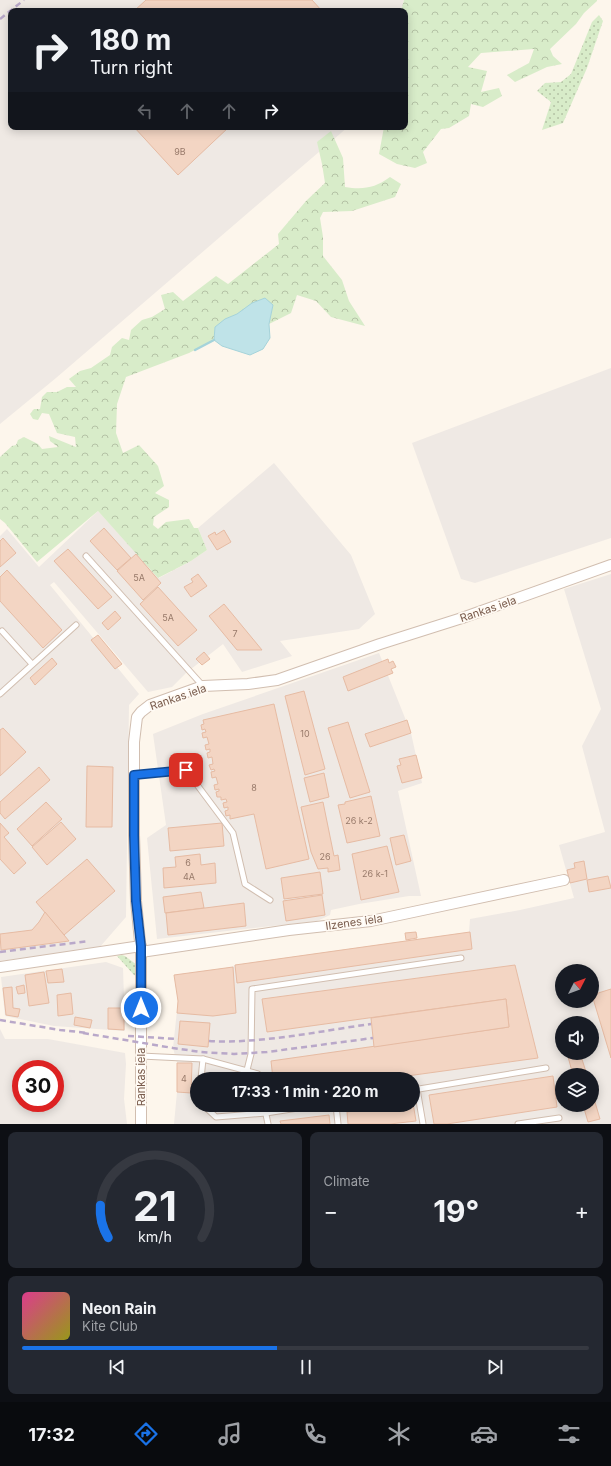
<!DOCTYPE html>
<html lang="en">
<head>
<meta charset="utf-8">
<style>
	body { margin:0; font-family:Inter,sans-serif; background:#242831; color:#f1f3f6; height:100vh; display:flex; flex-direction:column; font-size:15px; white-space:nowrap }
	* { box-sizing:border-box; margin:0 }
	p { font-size:13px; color:#9ea1a6 }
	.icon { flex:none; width:22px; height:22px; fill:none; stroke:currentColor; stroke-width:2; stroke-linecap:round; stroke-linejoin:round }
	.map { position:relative; height:1124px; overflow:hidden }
	.panel { display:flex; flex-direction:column; gap:8px; padding:8px; background:#0d0f14; flex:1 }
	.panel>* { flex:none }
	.hud { position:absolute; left:8px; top:8px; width:400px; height:122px; border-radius:8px; box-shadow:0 2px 10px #0003; background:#171b24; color:#f1f3f6; overflow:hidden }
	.needle { width:26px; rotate:48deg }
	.controls { position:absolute; left:555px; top:964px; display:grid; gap:8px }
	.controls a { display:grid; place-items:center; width:44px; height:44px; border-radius:50%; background:#171b24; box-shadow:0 2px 10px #0003; font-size:20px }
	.speed { position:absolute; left:12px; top:1060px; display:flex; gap:8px; font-size:20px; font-weight:700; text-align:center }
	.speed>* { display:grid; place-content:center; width:52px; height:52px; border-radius:50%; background:#171b24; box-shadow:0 2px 10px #0003; line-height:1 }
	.speed .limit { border:6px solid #d22; background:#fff; color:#111 }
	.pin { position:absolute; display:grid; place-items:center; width:34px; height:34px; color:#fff; margin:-17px; border-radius:8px; box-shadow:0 2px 6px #0006 }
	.me { position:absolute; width:44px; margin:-22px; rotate:0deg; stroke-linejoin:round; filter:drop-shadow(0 0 3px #0008) }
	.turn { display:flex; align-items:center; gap:14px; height:84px; padding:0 16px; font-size:18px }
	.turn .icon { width:52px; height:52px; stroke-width:2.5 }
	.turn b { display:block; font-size:28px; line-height:34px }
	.lanes { display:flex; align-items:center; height:38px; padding:0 16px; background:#0003; justify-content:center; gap:20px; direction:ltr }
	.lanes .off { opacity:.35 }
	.big { font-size:30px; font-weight:700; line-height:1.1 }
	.panel .card { flex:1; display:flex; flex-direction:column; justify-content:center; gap:6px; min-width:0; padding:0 14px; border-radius:8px; background:#242831 }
	.panel .dial { align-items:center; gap:0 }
	.dial svg { height:104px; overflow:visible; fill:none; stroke:#363941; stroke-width:7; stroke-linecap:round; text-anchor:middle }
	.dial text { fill:#f1f3f6; stroke:none }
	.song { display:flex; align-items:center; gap:12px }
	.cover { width:48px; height:48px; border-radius:6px; background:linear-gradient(135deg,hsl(330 70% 55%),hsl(60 70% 35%)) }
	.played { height:4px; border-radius:2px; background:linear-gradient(90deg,#1a73e8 45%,#363941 45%) }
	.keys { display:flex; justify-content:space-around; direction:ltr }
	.heat { display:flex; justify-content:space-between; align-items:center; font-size:22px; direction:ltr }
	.panel .tiles { flex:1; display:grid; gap:8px; grid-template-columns:1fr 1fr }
	.card:last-child { grid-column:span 2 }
	.trip { position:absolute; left:190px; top:1072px; width:230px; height:40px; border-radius:20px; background:#171b24; box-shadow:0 2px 10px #0003; font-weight:700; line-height:40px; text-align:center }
	.dock { display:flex; height:64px; justify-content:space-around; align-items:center; background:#090b0e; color:#9ea1a6 }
	.dock .icon { width:28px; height:28px }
	.dock .selected { color:#1a73e8 }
	.dock b { font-size:18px; color:#f1f3f6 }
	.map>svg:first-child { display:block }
	.industrial { fill:#efe9e4; fill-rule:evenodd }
	.green { fill:url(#green-dots) }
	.forest { fill:url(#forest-crowns) }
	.water { fill:#bfe3e8; stroke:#a5d3da }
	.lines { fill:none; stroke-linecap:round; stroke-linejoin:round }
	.stream { stroke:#a5d3da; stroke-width:2.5 }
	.building { fill:#f3d5c3; stroke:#e6bba3 }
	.lane-casing { stroke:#d1beb0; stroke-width:7 }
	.street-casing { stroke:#d1beb0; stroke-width:12 }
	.lane { stroke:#fff; stroke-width:5 }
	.street { stroke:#fff; stroke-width:10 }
	.rail { stroke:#b9a8c9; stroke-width:2.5; stroke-dasharray:6 4; stroke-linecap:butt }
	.route-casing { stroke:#114b97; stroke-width:10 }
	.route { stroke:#1a73e8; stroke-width:7 }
	.labels { text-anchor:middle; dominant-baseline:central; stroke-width:3.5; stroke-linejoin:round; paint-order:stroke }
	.number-label { font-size:9px; fill:#987a6a }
	.street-label { font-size:11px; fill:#7a5c4d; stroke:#fffaf3 }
</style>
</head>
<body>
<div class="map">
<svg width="611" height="1124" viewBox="0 0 611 1124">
	<defs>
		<pattern id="green-dots" width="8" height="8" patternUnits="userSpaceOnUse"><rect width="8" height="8" fill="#d8ecc9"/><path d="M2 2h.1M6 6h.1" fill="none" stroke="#b4c2a5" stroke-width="1.8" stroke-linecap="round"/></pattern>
		<pattern id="forest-crowns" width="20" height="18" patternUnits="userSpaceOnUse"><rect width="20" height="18" fill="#d8ecc9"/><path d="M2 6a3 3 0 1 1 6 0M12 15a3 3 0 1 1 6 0" fill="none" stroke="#b4c2a5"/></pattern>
	</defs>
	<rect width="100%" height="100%" fill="#fdf6ec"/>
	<g class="industrial">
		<path d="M0,0H146L134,11H11V127H134L178,174L229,127H348L56,378L0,424Z"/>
		<path d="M312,0H404L401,11H322Z"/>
		<path d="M611,368V538L475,583L461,579L412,443Z"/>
		<path d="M274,463L351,555L375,614L359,629L280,641L292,656L242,672L223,644L186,673L172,687L148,692L54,582L50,585L139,694L129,705L126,917L99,948L0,961V536L7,529L39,567L98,511L159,578L191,561L207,550L198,528Z"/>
		<path d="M611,574V1124H174L177,1092V1063L173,1048L178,1001L174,975L232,967L235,965L469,932L470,919L520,910L574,898L559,845L605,832L582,746L601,709L564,589ZM562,971H592V1001H562ZM562,1023H592V1053H562ZM562,1075H592V1105H562ZM197,1079H413V1105H197Z"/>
		<path d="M379,653L411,733L422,783L398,791L421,896H409L359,904L331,910L330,915L317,921L157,939L147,838L166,825L153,734L203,714Z"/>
		<path d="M106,962L123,968L125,1031L54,1026L5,1016L1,977Z"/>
		<path d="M0,1029L5,1039H48L125,1053L126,1064L124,1099L127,1124H0ZM21,1069H55V1103H21Z"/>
	</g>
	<g class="green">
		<path d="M599,15L603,21L587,68L563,123L542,130L551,102L537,91L545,83L561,82L571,74L592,22Z"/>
		<path d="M122,955L125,956L137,965L138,977L134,975L117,956Z"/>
	</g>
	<g class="forest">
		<path d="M404,0H597V1L584,13L576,24L550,49L553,56L562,64L547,67L515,82L507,75L529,63L534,49L481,53L468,67L487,71L481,92L499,88L502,96L483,107L471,104L469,116L449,128L441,129L423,152L427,163L415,168L397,164L379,154L384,127H405V11H401Z"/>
		<path d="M331,131L343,158L345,187C363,190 375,188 390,177L401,184L395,197L352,211L323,212L320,218L323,237V256L342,280L349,301L365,326L331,317L316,301L297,295L291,313L269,324L273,305C250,310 234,312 215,327L214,340L189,353L126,377L117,404L116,433L123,453L139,445L158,466L164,486L155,493L169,500V507L154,517L153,525L158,529L166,522L189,519L194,528H198L207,550L191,561L158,578L98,511L37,562L5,523L0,519V457L12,446L16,445L18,440L24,437L38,444L42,449L58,447L50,441L49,436L76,447L75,437L57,433L49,414L42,413L38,420L33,419L30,414L34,409H40L42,397L47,392H57L67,387H76L69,379L80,371L91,368L110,355L112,347L122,338L129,340L131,330L142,320L152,317L165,309L161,295L173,292L183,301L216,276L228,284L279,244L278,234L306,201L325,183L322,164L317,142Z"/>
	</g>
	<path class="water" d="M265,298L273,305L269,324L270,338L263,349L250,355L222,346L214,340L215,327L225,319L237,314L252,303Z"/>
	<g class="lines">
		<path class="stream" d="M195,350L214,340"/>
	</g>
	<g class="building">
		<path d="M146,0H312L322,11H134Z"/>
		<path d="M134,127H229L178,175Z"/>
		<path d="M104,528L131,558L117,570L90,541Z"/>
		<path d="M224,530L231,542L217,550L208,536L215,532L216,535Z"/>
		<path d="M3,538L16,553L0,567V541Z"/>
		<path d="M68,549L112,597L98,609L54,561Z"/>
		<path d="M136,554L161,583L143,600L117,571Z"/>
		<path d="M7,570L62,630L43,648L0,601V577Z"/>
		<path d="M198,574L207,586L191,597L184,587L193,582L191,579Z"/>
		<path d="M158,587L197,630L178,646L140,604Z"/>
		<path d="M224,604L262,650H237L209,616Z"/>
		<path d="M115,611L121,618L108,630L102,623Z"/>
		<path d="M98,635L122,664L115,669L91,640Z"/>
		<path d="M204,652L210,659L202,665L196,659Z"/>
		<path d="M52,658L57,664L35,685L30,678Z"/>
		<path d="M388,659L389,663L393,661L396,667L391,669L393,673L348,691L343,677Z"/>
		<path d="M304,691L325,769L305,775L285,696Z"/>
		<path d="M274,704L309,859L266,869L254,814L230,819V815L226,816L225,811L228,810V807L224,808L223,803L227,802L226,799L221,800V797H217L216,792L219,791V789L215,790L214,785L218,784L216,777L212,778L211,772L215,771L214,769L211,770L209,765L213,764L212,757L208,758L207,753L210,752V749L206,750L205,745L209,744L207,737L203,738L202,733L206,732L205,729L202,730L201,725L204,724L203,720Z"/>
		<path d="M407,720L411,733L370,747L365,734Z"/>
		<path d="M348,722L370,792L350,798L328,728Z"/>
		<path d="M3,728L26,752L0,776V730Z"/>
		<path d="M416,755L422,778L402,783L397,766L401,765L399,759Z"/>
		<path d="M87,766L113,767L112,827H86Z"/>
		<path d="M39,767L50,780L5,819L0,813V802Z"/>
		<path d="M324,773L329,797L310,802L304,778Z"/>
		<path d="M371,796L380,836L347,843L338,805L345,804V802Z"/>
		<path d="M46,802L62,819L32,846L17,829Z"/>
		<path d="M323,802L334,856L338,855L340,870L328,872V868L318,869L311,852L301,807Z"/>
		<path d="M61,822L76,839L47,865L32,847Z"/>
		<path d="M0,823L9,833L4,837L26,863L14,874L0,859Z"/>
		<path d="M222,823L224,846L170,851L168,828Z"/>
		<path d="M404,835L411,861L396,865L390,838Z"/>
		<path d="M387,846L399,892L361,900L352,854Z"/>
		<path d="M200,854L201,865L215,863L216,883L164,888L163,868L176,867L175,857Z"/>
		<path d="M87,859L115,891L64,935L36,902Z"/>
		<path d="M584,861L587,879L570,883L567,870L575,868L574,863Z"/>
		<path d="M320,872L323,894L284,899L281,878Z"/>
		<path d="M608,876L611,888L589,892L587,880Z"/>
		<path d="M201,892L204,908L165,913L163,897Z"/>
		<path d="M322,895L325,915L286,921L283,901Z"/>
		<path d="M244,903L246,926L168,935L166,913Z"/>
		<path d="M45,912L69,941L1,950L0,934L32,930L39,922Z"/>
		<path d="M416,932L417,938L406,940L405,933Z"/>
		<path d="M470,932L472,949L237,983L235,965Z"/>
		<path d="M515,965L538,1058L385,1079H273L271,1061L509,1027L506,999L267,1032L262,999Z"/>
		<path d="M233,967L236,1013L213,1016L177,1013L178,1001L174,975Z"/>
		<path d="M62,969L64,982L48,983L46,971Z"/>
		<path d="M44,972L49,1003L29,1006L25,975Z"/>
		<path d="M24,985L25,993L18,994L16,987Z"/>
		<path d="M12,987L13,1008L20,1009L18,1017L6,1015L3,988Z"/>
		<path d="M611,989V1058L592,995Z"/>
		<path d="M71,993L73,1014L58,1016L57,995Z"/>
		<path d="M506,999L509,1027L374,1047L371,1018Z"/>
		<path d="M108,1008H124V1030L108,1029Z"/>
		<path d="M75,1017L92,1020L90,1028L74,1025Z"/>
		<path d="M180,1021L210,1023L208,1047L178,1044Z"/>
		<path d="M567,1053H580L587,1075H573Z"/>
		<path d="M177,1063H192L191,1093L177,1092Z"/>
		<path d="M553,1076L557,1107L447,1124H434L429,1095Z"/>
		<path d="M592,1092L600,1119L588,1122L583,1105H592Z"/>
		<path d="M413,1103L416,1121L390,1124H348L347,1112L398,1105H413Z"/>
		<path d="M329,1115L330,1124H281L280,1121Z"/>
	</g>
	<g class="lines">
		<defs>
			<g id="lane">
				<path d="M86,556L203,686"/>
				<path d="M2,631L32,664"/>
				<path d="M0,694L76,625"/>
				<path d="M134,775L186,770L233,833L245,884L270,900"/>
				<path d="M141,1056L203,1059L258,1074L259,1079"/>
				<path d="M247,1070L251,1054L252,989L461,958"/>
				<path d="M201,1079L203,1059"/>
				<path d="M417,1089L423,1124"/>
				<path d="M413,1090L546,1068"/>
				<path d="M203,1105L216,1117L266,1113L317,1105"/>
				<path d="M264,1105L268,1124"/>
				<path d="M336,1105L338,1124"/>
				<path d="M518,1124L559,1118"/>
			</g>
			<g id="street">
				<path d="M141,952L289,930L371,921L564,880"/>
				<path d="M0,967L141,946"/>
				<path d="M141,1124V952L136,901L134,835V742L137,717L141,712L150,705L203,686L248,684L277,680L380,644L462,618L611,565"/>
			</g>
		</defs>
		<use href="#lane" class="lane-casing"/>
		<use href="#street" class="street-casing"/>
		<use href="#lane" class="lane"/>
		<use href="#street" class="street"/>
		<g class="rail">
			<path d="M0,19L24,0"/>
			<path d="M0,952L89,941"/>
			<path d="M0,1020L60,1030L88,1033"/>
			<path d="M83,1033L173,1048L201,1052L234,1054L267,1052L373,1038"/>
			<path d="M128,1036L178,1039"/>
			<path d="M209,1041C261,1044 320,1031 371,1024"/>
		</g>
	</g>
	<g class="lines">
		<defs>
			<path id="route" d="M141,1008V946L136,901L134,835V775L186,770"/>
		</defs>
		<use href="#route" class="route-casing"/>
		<use href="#route" class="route"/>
	</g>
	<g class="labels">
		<g class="number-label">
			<text x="180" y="151">9B</text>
			<text x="139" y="577">5A</text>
			<text x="168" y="617">5A</text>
			<text x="235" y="633">7</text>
			<text x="305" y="733">10</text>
			<text x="254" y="787">8</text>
			<text x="359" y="820">26 k-2</text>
			<text x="325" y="856">26</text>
			<text x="188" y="862">6</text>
			<text x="375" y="873">26 k-1</text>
			<text x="189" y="876">4A</text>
			<text x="184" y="1078">4</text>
		</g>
		<g class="street-label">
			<text transform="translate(488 609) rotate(-19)">Rankas iela</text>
			<text transform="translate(178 697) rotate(-19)">Rankas iela</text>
			<text transform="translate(354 922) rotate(-8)">Ilzenes iela</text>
			<text transform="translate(141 1077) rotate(-90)">Rankas iela</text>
		</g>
	</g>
</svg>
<div class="controls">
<a><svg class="needle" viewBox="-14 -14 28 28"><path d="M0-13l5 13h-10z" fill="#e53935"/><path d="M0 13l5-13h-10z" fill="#9ea1a6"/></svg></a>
<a><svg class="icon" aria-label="sound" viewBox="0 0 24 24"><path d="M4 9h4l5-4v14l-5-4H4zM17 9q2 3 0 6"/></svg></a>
<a><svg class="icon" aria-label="layers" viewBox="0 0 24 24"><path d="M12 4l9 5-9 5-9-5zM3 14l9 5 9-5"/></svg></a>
</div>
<div class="speed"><div class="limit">30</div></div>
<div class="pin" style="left:186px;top:770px;background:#d93025"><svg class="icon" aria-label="arrive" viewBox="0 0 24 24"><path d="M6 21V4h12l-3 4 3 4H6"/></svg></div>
<svg class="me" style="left:141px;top:1008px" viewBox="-20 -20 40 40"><circle r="17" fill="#1a73e8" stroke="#fff" stroke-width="3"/><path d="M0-11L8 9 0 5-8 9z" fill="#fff"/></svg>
<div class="trip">17:33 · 1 min · 220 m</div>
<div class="hud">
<div class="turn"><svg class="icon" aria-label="right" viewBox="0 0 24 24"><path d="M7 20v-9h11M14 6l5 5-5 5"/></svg><div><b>180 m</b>Turn right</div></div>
<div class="lanes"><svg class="icon off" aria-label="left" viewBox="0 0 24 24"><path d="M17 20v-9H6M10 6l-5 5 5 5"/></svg><svg class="icon off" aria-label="ahead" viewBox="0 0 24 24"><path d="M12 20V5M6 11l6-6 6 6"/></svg><svg class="icon off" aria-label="ahead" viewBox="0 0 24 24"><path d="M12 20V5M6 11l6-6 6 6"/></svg><svg class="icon" aria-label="right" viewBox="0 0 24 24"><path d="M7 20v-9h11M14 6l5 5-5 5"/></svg></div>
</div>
</div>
<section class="panel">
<div class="tiles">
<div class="card dial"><svg viewBox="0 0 100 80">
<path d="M14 69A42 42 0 1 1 86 69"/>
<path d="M14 69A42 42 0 0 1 8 44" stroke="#1a73e8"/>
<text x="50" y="56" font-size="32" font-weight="700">21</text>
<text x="50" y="72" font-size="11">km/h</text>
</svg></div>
<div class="card"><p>Climate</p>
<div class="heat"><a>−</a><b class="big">19°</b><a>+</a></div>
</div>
<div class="card">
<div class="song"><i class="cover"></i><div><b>Neon Rain</b><p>Kite Club</p></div></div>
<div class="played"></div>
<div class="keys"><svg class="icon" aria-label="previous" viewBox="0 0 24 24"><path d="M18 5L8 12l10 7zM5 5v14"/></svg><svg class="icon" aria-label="pause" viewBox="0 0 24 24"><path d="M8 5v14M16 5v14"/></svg><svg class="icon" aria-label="next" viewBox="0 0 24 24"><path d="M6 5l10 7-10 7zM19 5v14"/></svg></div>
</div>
</div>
</section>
<nav class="dock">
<b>17:32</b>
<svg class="icon selected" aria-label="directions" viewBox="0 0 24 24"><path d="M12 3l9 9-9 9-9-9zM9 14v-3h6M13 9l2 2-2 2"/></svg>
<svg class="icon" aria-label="music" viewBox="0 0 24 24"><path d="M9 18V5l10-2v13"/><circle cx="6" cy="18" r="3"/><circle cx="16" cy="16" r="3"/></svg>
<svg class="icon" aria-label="phone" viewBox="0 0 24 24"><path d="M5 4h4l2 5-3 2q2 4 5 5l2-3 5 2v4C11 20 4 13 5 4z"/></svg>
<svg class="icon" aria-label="climate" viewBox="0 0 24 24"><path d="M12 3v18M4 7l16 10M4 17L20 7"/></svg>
<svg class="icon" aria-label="car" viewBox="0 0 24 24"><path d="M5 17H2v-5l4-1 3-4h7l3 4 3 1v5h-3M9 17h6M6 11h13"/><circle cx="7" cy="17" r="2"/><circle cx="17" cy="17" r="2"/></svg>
<svg class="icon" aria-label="filters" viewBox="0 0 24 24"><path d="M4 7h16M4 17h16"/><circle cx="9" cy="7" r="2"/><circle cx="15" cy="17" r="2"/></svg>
</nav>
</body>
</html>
